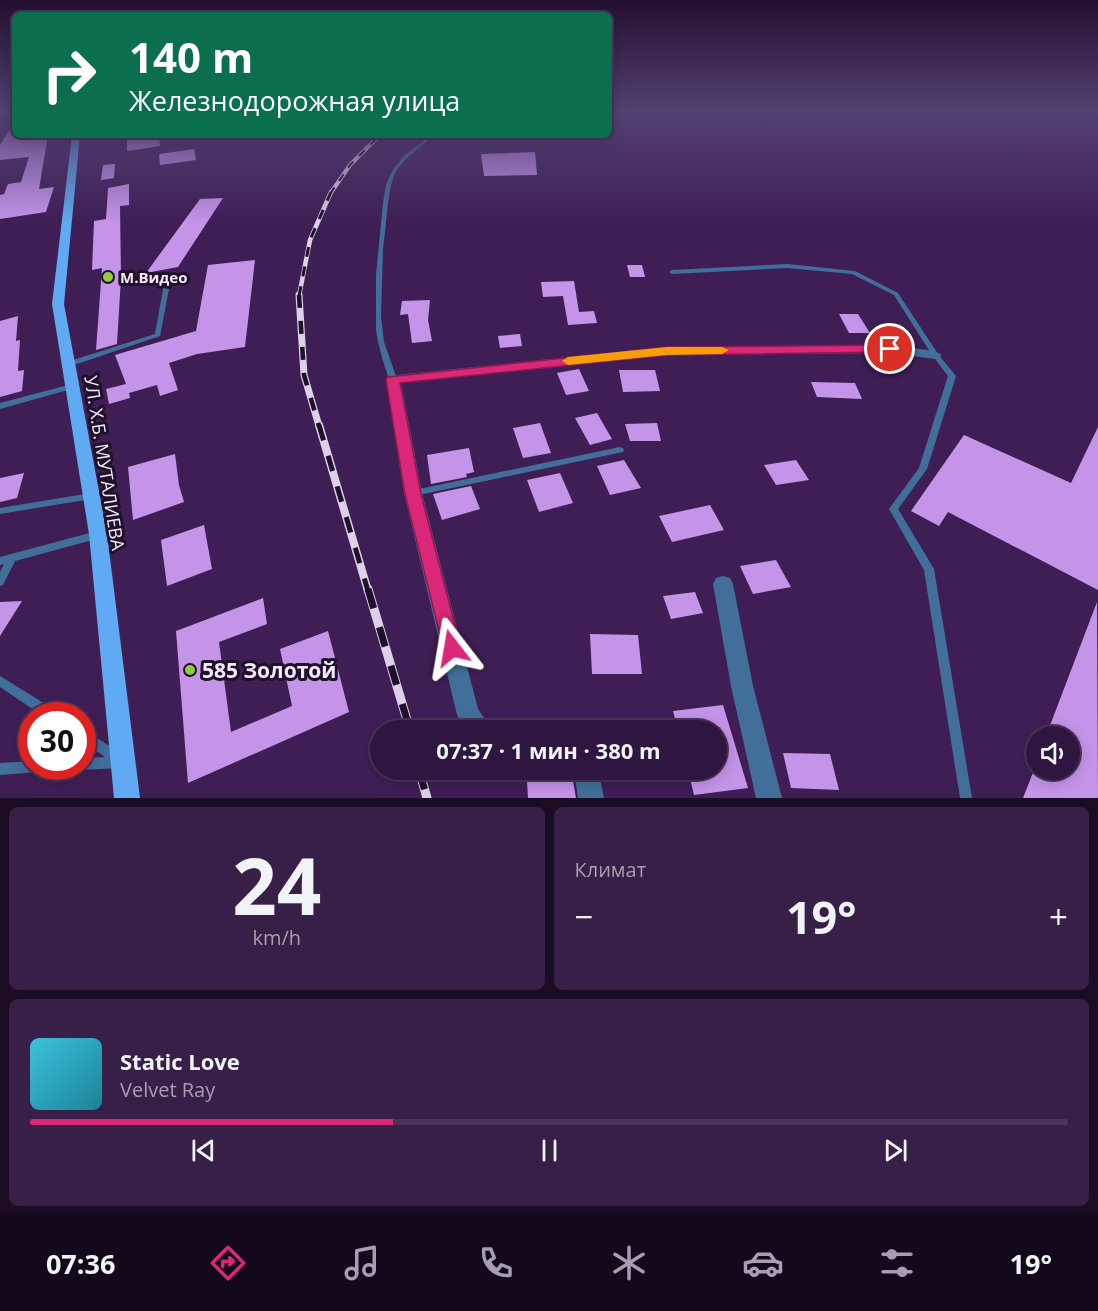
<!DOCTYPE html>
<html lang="ru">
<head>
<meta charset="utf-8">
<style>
	body { margin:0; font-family:"Open Sans",sans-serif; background:#371f47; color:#f1f3f6; height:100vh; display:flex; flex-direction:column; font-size:22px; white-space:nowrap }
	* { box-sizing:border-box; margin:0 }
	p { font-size:20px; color:#a79fb1 }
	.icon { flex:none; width:33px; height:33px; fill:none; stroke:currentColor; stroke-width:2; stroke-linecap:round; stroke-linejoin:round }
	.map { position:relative; height:798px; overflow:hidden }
	.sheet { display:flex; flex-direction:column; gap:9px; padding:9px; background:#1a0c23; flex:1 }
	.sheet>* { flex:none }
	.guide { position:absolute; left:12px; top:12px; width:600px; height:126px; border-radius:9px; box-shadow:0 3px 15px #0003,0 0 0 2px #4a3559; background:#0b6e4f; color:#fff; overflow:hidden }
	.fabs { position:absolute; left:1026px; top:726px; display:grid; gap:12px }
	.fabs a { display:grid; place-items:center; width:54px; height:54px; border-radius:50%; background:#2f1640; box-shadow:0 3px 15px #0003,0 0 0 2px #4a3559; font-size:30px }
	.speed { position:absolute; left:18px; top:702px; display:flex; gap:12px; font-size:30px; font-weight:700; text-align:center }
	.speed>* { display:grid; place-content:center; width:78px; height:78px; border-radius:50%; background:#2f1640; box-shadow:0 3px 15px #0003,0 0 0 2px #4a3559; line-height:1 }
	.speed .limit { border:9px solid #d22; background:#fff; color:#111 }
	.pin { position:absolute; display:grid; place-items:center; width:51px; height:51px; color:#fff; margin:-26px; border:3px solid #fff; border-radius:50%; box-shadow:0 2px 6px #0007 }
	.me { position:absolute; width:66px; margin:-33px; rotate:346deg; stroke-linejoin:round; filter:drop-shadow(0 0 4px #0008) }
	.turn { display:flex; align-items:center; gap:21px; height:126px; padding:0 18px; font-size:27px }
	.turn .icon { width:78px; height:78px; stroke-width:2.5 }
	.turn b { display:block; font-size:42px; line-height:51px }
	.big { font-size:45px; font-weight:700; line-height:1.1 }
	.sheet .widget { flex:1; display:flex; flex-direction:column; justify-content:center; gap:9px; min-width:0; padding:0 21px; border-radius:9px; background:#371f47 }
	.sheet .dial { align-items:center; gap:0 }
	.dial b { font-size:78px; line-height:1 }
	.song { display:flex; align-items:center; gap:18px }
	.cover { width:72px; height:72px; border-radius:9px; background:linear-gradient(135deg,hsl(190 70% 55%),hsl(190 70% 35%)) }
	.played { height:6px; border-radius:3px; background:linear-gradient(90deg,#db2777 35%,#4a3559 35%) }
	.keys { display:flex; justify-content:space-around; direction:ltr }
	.heat { display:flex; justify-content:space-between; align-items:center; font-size:33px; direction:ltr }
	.sheet .tiles { flex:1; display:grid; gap:9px; grid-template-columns:1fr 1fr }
	.widget:last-child { grid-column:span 2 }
	.trip { position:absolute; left:370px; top:720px; width:357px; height:60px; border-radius:30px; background:#2f1640; box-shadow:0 3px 15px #0003,0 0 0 2px #4a3559; font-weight:700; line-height:60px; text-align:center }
	.menu { display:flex; height:96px; justify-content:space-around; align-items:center; background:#13091a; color:#a79fb1 }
	.menu .icon { width:42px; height:42px }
	.menu .selected { color:#db2777 }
	.menu b { font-size:27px; color:#f1f3f6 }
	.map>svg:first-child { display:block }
	.building { fill:#c494e9 }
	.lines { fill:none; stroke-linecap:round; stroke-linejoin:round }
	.lane { fill:#426f9a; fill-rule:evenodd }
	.street { fill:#426f9a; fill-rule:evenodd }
	.secondary { fill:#4590d6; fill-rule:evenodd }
	.primary { fill:#5faaf2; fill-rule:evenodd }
	.rail-far4-casing { stroke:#ddd0e9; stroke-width:4 }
	.rail-far3-casing { stroke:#ddd0e9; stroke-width:4.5 }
	.rail-far2-casing { stroke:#ddd0e9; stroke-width:7 }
	.rail-far1-casing { stroke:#ddd0e9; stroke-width:8 }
	.rail-casing { stroke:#ddd0e9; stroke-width:9 }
	.rail-far4 { stroke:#1f1129; stroke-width:2; stroke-dasharray:8; stroke-linecap:butt }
	.rail-far3 { stroke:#1f1129; stroke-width:3; stroke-dasharray:10; stroke-linecap:butt }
	.rail-far2 { stroke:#1f1129; stroke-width:4.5; stroke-dasharray:13; stroke-linecap:butt }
	.rail-far1 { stroke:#1f1129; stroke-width:5; stroke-dasharray:16; stroke-linecap:butt }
	.rail { stroke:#1f1129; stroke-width:7; stroke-dasharray:20; stroke-linecap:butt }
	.route { fill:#db2777; stroke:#8e194d; stroke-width:1.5 }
	.slow { fill:#f59e0b }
	.poi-dot { fill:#93cd3e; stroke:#1f1129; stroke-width:2 }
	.labels { text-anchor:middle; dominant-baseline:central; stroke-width:6; stroke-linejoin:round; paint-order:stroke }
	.far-poi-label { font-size:15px; font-weight:bold; fill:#f4e9fe; stroke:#1f1129; text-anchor:start }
	.street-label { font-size:18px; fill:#f4e9fe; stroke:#1f1129 }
	.near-poi-label { font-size:21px; font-weight:bold; fill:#f4e9fe; stroke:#1f1129; text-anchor:start }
</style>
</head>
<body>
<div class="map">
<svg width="1098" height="798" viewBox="0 0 1098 798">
	<rect width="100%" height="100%" fill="#3f1e55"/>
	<g class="building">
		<path d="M15,121V137L48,135L39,189L54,187L46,212L0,219V195L4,194L8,184L21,182L29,157L0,160V145Z"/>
		<path d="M127,135H159L160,146L127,151Z"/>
		<path d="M194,149L196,160L160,165L159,154Z"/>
		<path d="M535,152L537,175L484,176L481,154Z"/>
		<path d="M115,164L114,178L101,180L103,165Z"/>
		<path d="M129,184V205L120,206L121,278L117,344L96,350L102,268L92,270L94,221L106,219L108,188Z"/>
		<path d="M223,198L178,267L146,273L200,199Z"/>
		<path d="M255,260L245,347L197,354L169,363L178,390L160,396L157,385L129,393L130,398L109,404L106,389L126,384L115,355L196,331L208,265Z"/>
		<path d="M627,265H642L645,277H630Z"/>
		<path d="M574,281L579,312L594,311L597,323L568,325L563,296L543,297L541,282Z"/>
		<path d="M430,300L428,320L432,341L412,343L408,314L400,315L402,301Z"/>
		<path d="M839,314H858L870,333H849Z"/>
		<path d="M18,316L16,341L20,340L18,371L24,370L22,391L0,397V321Z"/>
		<path d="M520,334L522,346L500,348L498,336Z"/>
		<path d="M579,369L589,391L566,395L557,373Z"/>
		<path d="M619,370H655L660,391L623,392Z"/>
		<path d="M811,382L855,383L862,399L817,397Z"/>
		<path d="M597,413L612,439L590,445L575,418Z"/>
		<path d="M540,423L551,453L523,458L513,428Z"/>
		<path d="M657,423L661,441H630L625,424Z"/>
		<path d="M1098,427V590L948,512L939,526L911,511L964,435L1071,483Z"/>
		<path d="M469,448L474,472L466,474L467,477L431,484L427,455Z"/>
		<path d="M175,454L179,485L184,502L133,520L128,467Z"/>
		<path d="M624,460L641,488L610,495L597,466Z"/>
		<path d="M796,460L809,480L776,485L764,465Z"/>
		<path d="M24,473L17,498L0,502V478Z"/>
		<path d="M560,473L573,503L539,512L527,480Z"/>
		<path d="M471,486L480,509L442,520L433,494Z"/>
		<path d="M710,505L724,530L672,542L659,516Z"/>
		<path d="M204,525L212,569L167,586L161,540Z"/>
		<path d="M776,560L791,587L753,594L740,566Z"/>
		<path d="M695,592L703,613L671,619L663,596Z"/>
		<path d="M263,598L267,624L219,642L231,732L292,706L280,649L328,631L349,712L188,783L176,631Z"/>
		<path d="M22,601L0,636V602Z"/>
		<path d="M1097,602L1098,798H1023L1034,770H1070V736H1046Z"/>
		<path d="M590,634L638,635L642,674H592Z"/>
		<path d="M723,705L748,788L694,795L688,770H717V730H678L673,711Z"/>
		<path d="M783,753L830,754L839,790L791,788Z"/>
		<path d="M572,775L576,798H528L527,780Z"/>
	</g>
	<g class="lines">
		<g class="lane">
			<path d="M430,135H435L407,158L398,168L395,173L391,185L388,203L383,250L381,316L384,342L397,379L393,381L389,379L383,361L378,342L376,330V275L383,203L386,185L391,173L395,167L404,156Z"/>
			<path d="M787,264L855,271L898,293L938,354L956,376L927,469L898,509L934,569L972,798H960L924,570L889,509L919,468L948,376L932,355L894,295L852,274L787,268L672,274L669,272L672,270Z"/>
			<path d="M168,276L171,278L160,336L71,366H67L65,364L67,362L155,334L165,278Z"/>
			<path d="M72,384H75L76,386L75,388L0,409V403Z"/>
			<path d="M620,447L623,448L624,450L623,452L414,496L411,495L410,493L411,491L414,490Z"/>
			<path d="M91,493L94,494L95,496L94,498L91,499L0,514V508Z"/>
			<path d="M97,531L100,532L102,535L100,538L15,561L3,585L0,586V572L4,564L0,565V557Z"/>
			<path d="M0,676L58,712L60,716H43L0,687Z"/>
			<path d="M82,728L120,753L124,762L122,766L118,768L82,770L78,768L77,766H82V758L105,757L82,741Z"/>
			<path d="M32,761V766H45L43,770L39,772L0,775V763Z"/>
		</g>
		<g class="street">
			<path d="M890,345L935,351L942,355L935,359L890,353L667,355L401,383L422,493L478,709L492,730H466L457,715L404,493L386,379L388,376L667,347Z"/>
			<path d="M723,576L730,578L733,584L753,686L782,798H756L731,686L713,584L716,578Z"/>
			<path d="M574,770H598L604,798H578Z"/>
		</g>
		<path class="secondary" d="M0,112H15V115L0,116Z"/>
		<path class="primary" d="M72,135H80L64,304L107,534L140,798H114L89,534L52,304Z"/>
		<defs>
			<path id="rail-far4" d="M330,194L350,165L380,135"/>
			<path id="rail-far3" d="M299,296L310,240L331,192"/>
			<path id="rail-far2" d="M299,295L304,375L319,426"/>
			<path id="rail-far1" d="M319,425L368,591"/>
			<g id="rail">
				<path d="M368,589L410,730"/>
				<path d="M419,770L427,798"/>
			</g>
		</defs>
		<use href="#rail-far4" class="rail-far4-casing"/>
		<use href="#rail-far3" class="rail-far3-casing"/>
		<use href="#rail-far2" class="rail-far2-casing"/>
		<use href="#rail-far1" class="rail-far1-casing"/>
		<use href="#rail" class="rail-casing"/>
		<use href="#rail-far4" class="rail-far4"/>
		<use href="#rail-far3" class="rail-far3"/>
		<use href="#rail-far2" class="rail-far2"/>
		<use href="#rail-far1" class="rail-far1"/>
		<use href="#rail" class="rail"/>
	</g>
	<linearGradient id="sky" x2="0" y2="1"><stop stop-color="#23102f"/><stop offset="0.5" stop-color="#524173"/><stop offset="1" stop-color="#524173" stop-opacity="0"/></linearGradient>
	<rect width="1098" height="223" fill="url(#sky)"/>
	<path class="route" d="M890,345L895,347L896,349L895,352L667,355L400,383L421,494L461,648L459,655L452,657L445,655L405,494L386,380L388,377L667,347Z"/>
	<path class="slow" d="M667,347H722L729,350L722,354L667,355L568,365L562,361L568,357Z"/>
	<g class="poi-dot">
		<circle cx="108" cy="277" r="6"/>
		<circle cx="190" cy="670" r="6"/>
	</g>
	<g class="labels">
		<g class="far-poi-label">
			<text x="120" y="277">М.Видео</text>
		</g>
		<g class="street-label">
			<text transform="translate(105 463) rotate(81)">УЛ. Х.Б. МУТАЛИЕВА</text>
		</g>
		<g class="near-poi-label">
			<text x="202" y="670">585 Золотой</text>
		</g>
	</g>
</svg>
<div class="fabs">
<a><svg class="icon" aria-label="sound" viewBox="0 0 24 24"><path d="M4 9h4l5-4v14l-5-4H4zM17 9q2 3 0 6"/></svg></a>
</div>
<div class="speed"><div class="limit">30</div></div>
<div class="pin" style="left:890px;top:349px;background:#d93025"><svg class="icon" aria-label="arrive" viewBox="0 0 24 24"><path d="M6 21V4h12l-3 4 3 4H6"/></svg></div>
<svg class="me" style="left:452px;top:648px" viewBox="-20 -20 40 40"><path d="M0-17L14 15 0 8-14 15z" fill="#db2777" stroke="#fff" stroke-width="4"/></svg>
<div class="trip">07:37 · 1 мин · 380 m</div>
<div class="guide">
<div class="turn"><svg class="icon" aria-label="right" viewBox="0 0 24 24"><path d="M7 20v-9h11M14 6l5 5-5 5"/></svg><div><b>140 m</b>Железнодорожная улица</div></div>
</div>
</div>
<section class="sheet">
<div class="tiles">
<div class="widget dial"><b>24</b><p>km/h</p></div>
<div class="widget"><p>Климат</p>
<div class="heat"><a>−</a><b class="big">19°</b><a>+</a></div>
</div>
<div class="widget">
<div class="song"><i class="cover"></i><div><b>Static Love</b><p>Velvet Ray</p></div></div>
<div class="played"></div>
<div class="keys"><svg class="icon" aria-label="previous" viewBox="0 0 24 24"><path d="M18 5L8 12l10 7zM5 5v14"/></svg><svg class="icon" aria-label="pause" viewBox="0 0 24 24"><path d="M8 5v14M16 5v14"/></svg><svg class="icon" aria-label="next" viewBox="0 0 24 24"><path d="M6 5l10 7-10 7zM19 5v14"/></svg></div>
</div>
</div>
</section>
<nav class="menu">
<b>07:36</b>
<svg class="icon selected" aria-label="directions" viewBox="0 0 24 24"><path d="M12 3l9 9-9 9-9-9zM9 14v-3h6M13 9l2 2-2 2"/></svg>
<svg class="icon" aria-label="music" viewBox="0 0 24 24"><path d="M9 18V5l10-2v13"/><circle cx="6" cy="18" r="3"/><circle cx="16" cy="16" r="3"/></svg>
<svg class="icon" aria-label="phone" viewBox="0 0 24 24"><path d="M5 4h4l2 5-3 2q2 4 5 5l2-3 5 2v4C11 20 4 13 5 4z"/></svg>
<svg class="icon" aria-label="climate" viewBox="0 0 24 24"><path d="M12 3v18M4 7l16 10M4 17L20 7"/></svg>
<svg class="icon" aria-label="car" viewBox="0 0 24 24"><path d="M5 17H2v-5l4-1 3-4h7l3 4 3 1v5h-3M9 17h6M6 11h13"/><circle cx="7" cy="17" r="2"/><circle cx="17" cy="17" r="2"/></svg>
<svg class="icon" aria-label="filters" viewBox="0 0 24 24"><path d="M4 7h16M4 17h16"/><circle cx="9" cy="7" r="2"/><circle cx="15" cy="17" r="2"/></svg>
<b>19°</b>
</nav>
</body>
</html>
